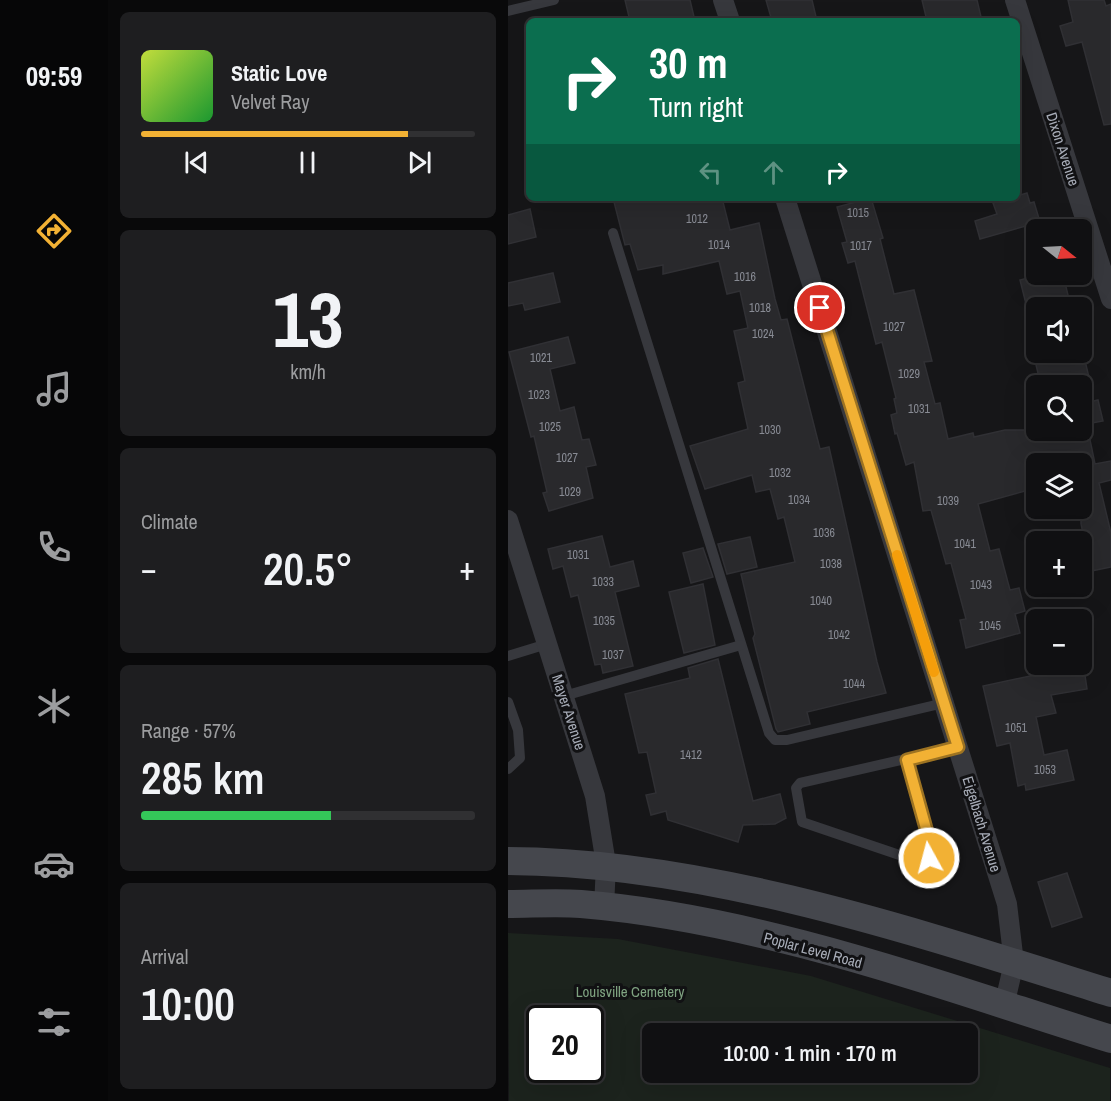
<!DOCTYPE html>
<html lang="en">
<head>
<meta charset="utf-8">
<style>
	body { margin:0; font-family:"Archivo Narrow",sans-serif; background:#1e1e20; color:#f1f3f6; height:100vh; display:flex; flex-direction:column; font-size:22px; white-space:nowrap }
	* { box-sizing:border-box; margin:0 }
	p { font-size:20px; color:#9c9d9f }
	.icon { flex:none; width:33px; height:33px; fill:none; stroke:currentColor; stroke-width:2; stroke-linecap:round; stroke-linejoin:round }
	.map { position:relative; flex:1; overflow:hidden }
	.panel { display:flex; flex-direction:column; gap:12px; padding:12px; background:#09090a; width:400px }
	.panel>* { flex:none }
	.hud { position:absolute; left:18px; top:18px; width:494px; height:183px; border-radius:9px; box-shadow:0 6px 24px #0002,0 0 0 2px #303032; background:#0b6e4f; color:#fff; overflow:hidden }
	.needle { width:39px; rotate:108deg }
	.fabs { position:absolute; left:518px; top:219px; display:grid; gap:12px }
	.fabs a { display:grid; place-items:center; width:66px; height:66px; border-radius:9px; background:#101012; box-shadow:0 6px 24px #0002,0 0 0 2px #303032; font-size:30px }
	.speed { position:absolute; left:18px; top:1005px; display:flex; gap:12px; font-size:30px; font-weight:700; text-align:center }
	.speed>* { display:grid; place-content:center; width:78px; height:78px; border-radius:50%; background:#101012; box-shadow:0 6px 24px #0002,0 0 0 2px #303032; line-height:1 }
	.speed .limit { border:3px solid #111; border-radius:9px; background:#fff; color:#111 }
	.pin { position:absolute; display:grid; place-items:center; width:51px; height:51px; color:#fff; margin:-26px; border:3px solid #fff; border-radius:50%; box-shadow:0 2px 6px #0007 }
	.me { position:absolute; width:66px; margin:-33px; rotate:353deg; stroke-linejoin:round; filter:drop-shadow(0 0 4px #0008) }
	.turn { display:flex; align-items:center; gap:21px; height:126px; padding:0 24px; font-size:27px }
	.turn .icon { width:78px; height:78px; stroke-width:2.5 }
	.turn b { display:block; font-size:42px; line-height:51px }
	.lanes { display:flex; align-items:center; height:57px; padding:0 24px; background:#0003; justify-content:center; gap:30px; direction:ltr }
	.lanes .off { opacity:.35 }
	.big { font-size:45px; font-weight:600; line-height:1.1 }
	.panel .tile { flex:1; display:flex; flex-direction:column; justify-content:center; gap:9px; min-width:0; padding:0 21px; border-radius:9px; background:#1e1e20 }
	.panel .dial { align-items:center; gap:0 }
	.dial b { font-size:78px; line-height:1 }
	.song { display:flex; align-items:center; gap:18px }
	.cover { width:72px; height:72px; border-radius:9px; background:linear-gradient(135deg,hsl(70 70% 55%),hsl(130 70% 35%)) }
	.played { height:6px; border-radius:3px; background:linear-gradient(90deg,#f2b134 80%,#303032 80%) }
	.keys { display:flex; justify-content:space-around; direction:ltr }
	.heat { display:flex; justify-content:space-between; align-items:center; font-size:33px; direction:ltr }
	.charge { height:9px; border-radius:4px; background:linear-gradient(90deg,#34c759 57%,#303032 0) }
	.trip { position:absolute; left:134px; top:1023px; width:336px; height:60px; border-radius:9px; background:#101012; box-shadow:0 6px 24px #0002,0 0 0 2px #303032; font-weight:600; line-height:60px; text-align:center }
	main { display:flex; flex:1; min-height:0 }
	.tab-bar { display:flex; flex-direction:column; width:108px; justify-content:space-around; align-items:center; background:#060607; color:#9c9d9f }
	.tab-bar .icon { width:42px; height:42px }
	.tab-bar .active { color:#f2b134 }
	.tab-bar b { font-size:27px; color:#f1f3f6 }
	.map>svg:first-child { display:block }
	.green { fill:#1c231d; fill-rule:evenodd }
	.building { fill:#29292c; stroke:#303034; stroke-width:1.5 }
	.lines { fill:none; stroke-linecap:round; stroke-linejoin:round }
	.service { stroke:#37383d; stroke-width:10 }
	.minor { stroke:#37383d; stroke-width:20 }
	.secondary { stroke:#45474d; stroke-width:28 }
	.route-casing { stroke:#9d7322; stroke-width:15 }
	.route { stroke:#f2b134; stroke-width:10 }
	.slow { stroke:#f59e0b; stroke-width:10 }
	.labels { text-anchor:middle; dominant-baseline:central; stroke-width:6; stroke-linejoin:round; paint-order:stroke }
	.number-label { font-size:12px; fill:#888b94 }
	.street-label { font-size:15px; fill:#a8adb8; stroke:#111113 }
	.park-label { font-size:15px; fill:#7fa381; stroke:#111113 }
</style>
</head>
<body>
<main>
<nav class="tab-bar">
<b>09:59</b>
<svg class="icon active" aria-label="directions" viewBox="0 0 24 24"><path d="M12 3l9 9-9 9-9-9zM9 14v-3h6M13 9l2 2-2 2"/></svg>
<svg class="icon" aria-label="music" viewBox="0 0 24 24"><path d="M9 18V5l10-2v13"/><circle cx="6" cy="18" r="3"/><circle cx="16" cy="16" r="3"/></svg>
<svg class="icon" aria-label="phone" viewBox="0 0 24 24"><path d="M5 4h4l2 5-3 2q2 4 5 5l2-3 5 2v4C11 20 4 13 5 4z"/></svg>
<svg class="icon" aria-label="climate" viewBox="0 0 24 24"><path d="M12 3v18M4 7l16 10M4 17L20 7"/></svg>
<svg class="icon" aria-label="car" viewBox="0 0 24 24"><path d="M5 17H2v-5l4-1 3-4h7l3 4 3 1v5h-3M9 17h6M6 11h13"/><circle cx="7" cy="17" r="2"/><circle cx="17" cy="17" r="2"/></svg>
<svg class="icon" aria-label="filters" viewBox="0 0 24 24"><path d="M4 7h16M4 17h16"/><circle cx="9" cy="7" r="2"/><circle cx="15" cy="17" r="2"/></svg>
</nav>
<section class="panel">
<div class="tile">
<div class="song"><i class="cover"></i><div><b>Static Love</b><p>Velvet Ray</p></div></div>
<div class="played"></div>
<div class="keys"><svg class="icon" aria-label="previous" viewBox="0 0 24 24"><path d="M18 5L8 12l10 7zM5 5v14"/></svg><svg class="icon" aria-label="pause" viewBox="0 0 24 24"><path d="M8 5v14M16 5v14"/></svg><svg class="icon" aria-label="next" viewBox="0 0 24 24"><path d="M6 5l10 7-10 7zM19 5v14"/></svg></div>
</div>
<div class="tile dial"><b>13</b><p>km/h</p></div>
<div class="tile"><p>Climate</p>
<div class="heat"><a>−</a><b class="big">20.5°</b><a>+</a></div>
</div>
<div class="tile"><p>Range · 57%</p><b class="big">285 km</b><div class="charge"></div></div>
<div class="tile"><p>Arrival</p><b class="big">10:00</b></div>
</section>
<div class="map">
<svg width="603" height="1101" viewBox="0 0 603 1101">
	<rect width="100%" height="100%" fill="#161618"/>
	<path class="green" d="M0,933L110,939L303,976L602,1068V1101H1ZM82,1018V1070H32V1018ZM144,1034H459V1072H144Z"/>
	<g class="building">
		<path d="M117,0H182L187,21H122Z"/>
		<path d="M258,0H304L309,21H264Z"/>
		<path d="M414,0H469L474,21H419Z"/>
		<path d="M560,0H596L598,6L603,4V124L596,125L574,42L558,46L552,26L565,22Z"/>
		<path d="M519,193L522,203L526,202L532,222L472,239L467,221L489,214L485,203Z"/>
		<path d="M105,198H214L222,230L251,223L267,299L273,320L279,319L312,449L321,447L369,662L378,693L299,712L302,724L270,732L268,729L245,638L247,634L233,574L287,562L276,517L270,519L262,489L248,492L244,475L197,489L182,446L240,429L230,383L237,381L226,331L240,328L232,291L219,294L211,261L155,274V265L130,270L122,244L117,245Z"/>
		<path d="M363,198L375,238L372,239L386,294L406,290L424,361L416,362L427,404L432,403L440,439L465,433L466,437L497,430H580L587,464L603,461V480L591,483L603,533V567L583,571L573,524V464H521L528,488L470,504L482,551L491,549L502,590L511,588L517,611L507,614L512,633L458,648L452,620L458,619L443,563L438,564L423,510L415,511L406,462L398,465L389,433L387,434L383,415L389,413L386,399L388,398L374,342L368,344L347,261L340,263L334,243L339,242L329,207Z"/>
		<path d="M22,209L28,237L0,244V215Z"/>
		<path d="M45,273L52,302L17,310L15,303L0,306V283Z"/>
		<path d="M536,274H555L563,308H519L512,280Z"/>
		<path d="M60,337L67,363L42,369L52,411L66,407L74,440L81,439L88,465L78,467L85,498L41,511L35,493L39,492L26,436L23,437L1,352Z"/>
		<path d="M525,352H575L583,386H533Z"/>
		<path d="M590,400L595,421L573,425V404Z"/>
		<path d="M94,536L102,567L125,561L131,586L107,592L125,666L95,673L93,664L87,665L70,595L63,597L55,566L45,569L40,549Z"/>
		<path d="M242,537L249,567L219,574L210,544Z"/>
		<path d="M195,548L205,577L183,583L175,553Z"/>
		<path d="M195,584L207,645L176,653L161,592Z"/>
		<path d="M210,659L245,801L272,794L278,818L267,824L235,825L230,842L160,820L158,811L143,815L138,795L148,793L139,752L131,753L117,694L182,678L180,668Z"/>
		<path d="M575,662L579,689L543,695L548,713L528,717L536,755L559,750L566,780L518,790L517,784L510,786L502,743L489,746L475,686L527,675L526,670Z"/>
		<path d="M559,873L574,917L544,927L530,882Z"/>
	</g>
	<g class="lines">
		<g class="service">
			<path d="M0,11L46,0"/>
			<path d="M105,233L261,733L267,740H279L436,703"/>
			<path d="M0,656L39,644"/>
			<path d="M56,696L233,645"/>
			<path d="M0,702L10,730L12,758L0,769"/>
			<path d="M399,760L424,850L421,859L415,863L294,822L288,788L292,783L450,747"/>
		</g>
		<g class="minor">
			<path d="M215,0L222,21"/>
			<path d="M507,0L603,299"/>
			<path d="M277,198L499,904L506,963L496,1006"/>
			<path d="M0,520L87,796L98,864L96,908"/>
		</g>
		<g class="secondary">
			<path d="M0,861C202,862 411,933 603,993"/>
			<path d="M0,904C24,904 49,902 73,904C254,919 430,985 603,1039"/>
		</g>
	</g>
	<g class="lines">
		<defs>
			<path id="route" d="M312,308L450,747L399,760L424,850L421,858"/>
		</defs>
		<use href="#route" class="route-casing"/>
		<use href="#route" class="route"/>
		<path class="slow" d="M389,555L426,672"/>
	</g>
	<g class="labels">
		<g class="number-label">
			<text x="350" y="213">1015</text>
			<text x="189" y="219">1012</text>
			<text x="211" y="245">1014</text>
			<text x="353" y="246">1017</text>
			<text x="237" y="277">1016</text>
			<text x="252" y="308">1018</text>
			<text x="386" y="327">1027</text>
			<text x="255" y="334">1024</text>
			<text x="33" y="358">1021</text>
			<text x="401" y="374">1029</text>
			<text x="31" y="395">1023</text>
			<text x="411" y="409">1031</text>
			<text x="42" y="427">1025</text>
			<text x="262" y="430">1030</text>
			<text x="59" y="458">1027</text>
			<text x="272" y="473">1032</text>
			<text x="62" y="492">1029</text>
			<text x="291" y="500">1034</text>
			<text x="440" y="501">1039</text>
			<text x="316" y="533">1036</text>
			<text x="457" y="544">1041</text>
			<text x="70" y="555">1031</text>
			<text x="323" y="564">1038</text>
			<text x="95" y="582">1033</text>
			<text x="473" y="585">1043</text>
			<text x="313" y="601">1040</text>
			<text x="96" y="621">1035</text>
			<text x="482" y="626">1045</text>
			<text x="331" y="635">1042</text>
			<text x="105" y="655">1037</text>
			<text x="346" y="684">1044</text>
			<text x="508" y="728">1051</text>
			<text x="183" y="755">1412</text>
			<text x="537" y="770">1053</text>
		</g>
		<g class="street-label">
			<text transform="translate(555 149) rotate(72)">Dixon Avenue</text>
			<text transform="translate(61 712) rotate(72)">Mayer Avenue</text>
			<text transform="translate(474 824) rotate(73)">Eigelbach Avenue</text>
			<text transform="translate(305 950) rotate(15)">Poplar Level Road</text>
		</g>
		<g class="park-label">
			<text x="122" y="991">Louisville Cemetery</text>
		</g>
	</g>
</svg>
<div class="fabs">
<a><svg class="needle" viewBox="-14 -14 28 28"><path d="M0-13l5 13h-10z" fill="#e53935"/><path d="M0 13l5-13h-10z" fill="#9c9d9f"/></svg></a>
<a><svg class="icon" aria-label="sound" viewBox="0 0 24 24"><path d="M4 9h4l5-4v14l-5-4H4zM17 9q2 3 0 6"/></svg></a>
<a><svg class="icon" aria-label="search" viewBox="0 0 24 24"><circle cx="10" cy="10" r="6"/><path d="M15 15l6 6"/></svg></a>
<a><svg class="icon" aria-label="layers" viewBox="0 0 24 24"><path d="M12 4l9 5-9 5-9-5zM3 14l9 5 9-5"/></svg></a>
<a>+</a>
<a>−</a>
</div>
<div class="speed"><div class="limit">20</div></div>
<div class="pin" style="left:312px;top:308px;background:#d93025"><svg class="icon" aria-label="arrive" viewBox="0 0 24 24"><path d="M6 21V4h12l-3 4 3 4H6"/></svg></div>
<svg class="me" style="left:421px;top:858px" viewBox="-20 -20 40 40"><circle r="17" fill="#f2b134" stroke="#fff" stroke-width="3"/><path d="M0-11L8 9 0 5-8 9z" fill="#fff"/></svg>
<div class="trip">10:00 · 1 min · 170 m</div>
<div class="hud">
<div class="turn"><svg class="icon" aria-label="right" viewBox="0 0 24 24"><path d="M7 20v-9h11M14 6l5 5-5 5"/></svg><div><b>30 m</b>Turn right</div></div>
<div class="lanes"><svg class="icon off" aria-label="left" viewBox="0 0 24 24"><path d="M17 20v-9H6M10 6l-5 5 5 5"/></svg><svg class="icon off" aria-label="ahead" viewBox="0 0 24 24"><path d="M12 20V5M6 11l6-6 6 6"/></svg><svg class="icon" aria-label="right" viewBox="0 0 24 24"><path d="M7 20v-9h11M14 6l5 5-5 5"/></svg></div>
</div>
</div>
</main>
</body>
</html>
